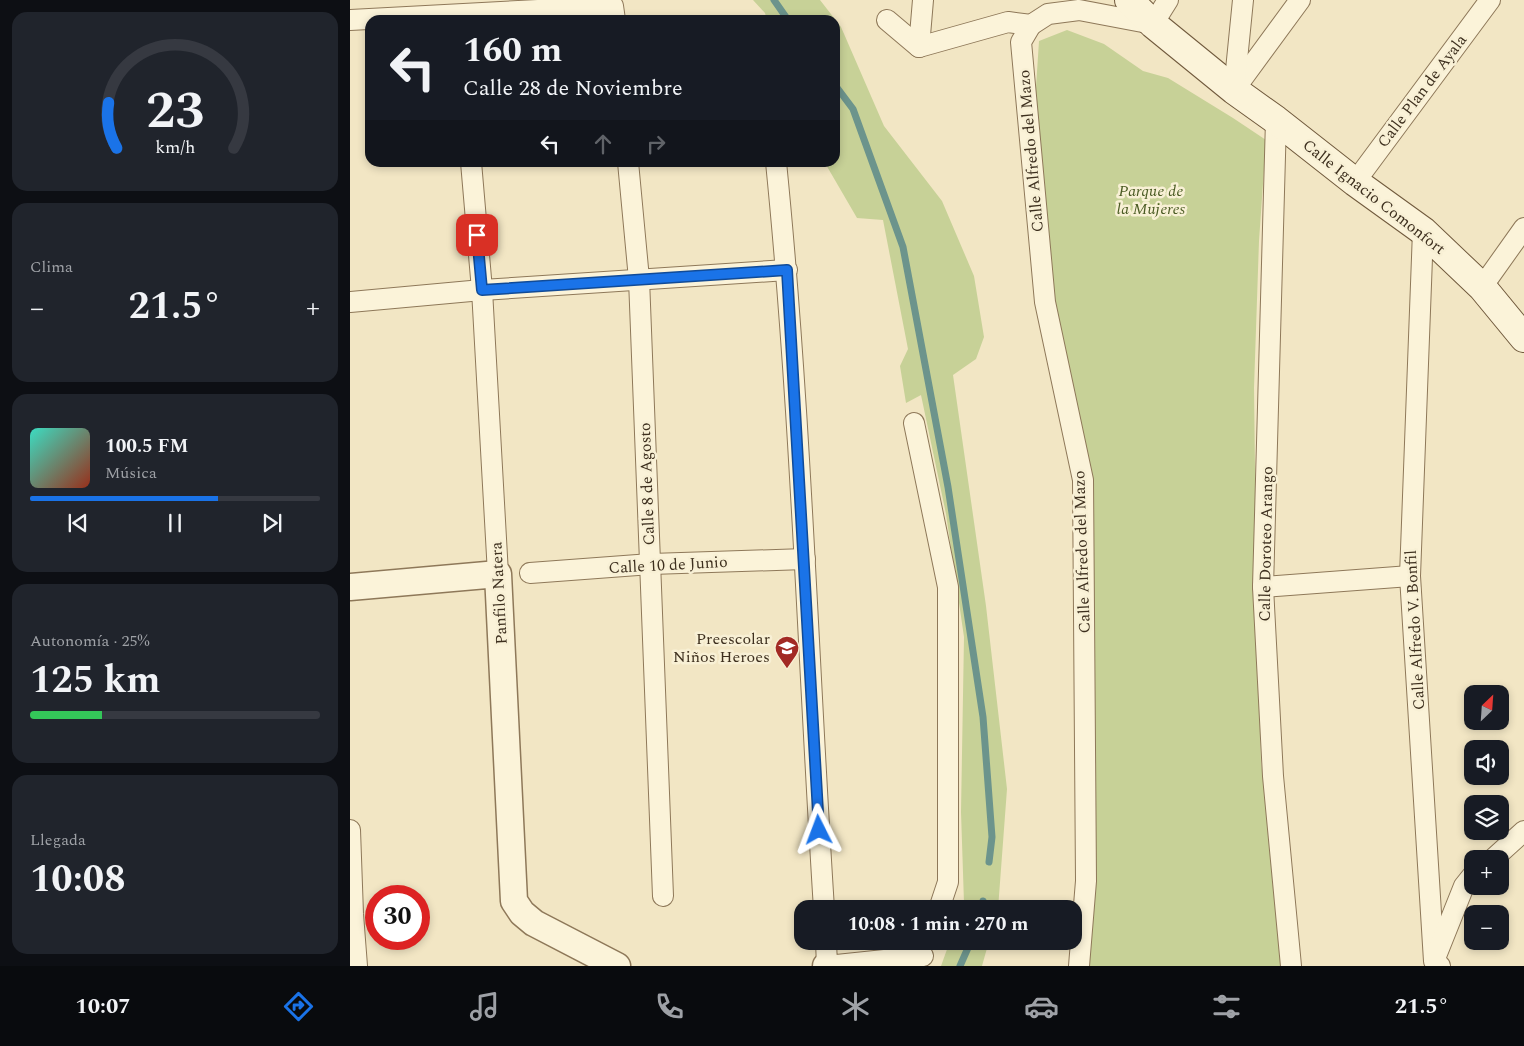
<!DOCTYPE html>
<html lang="es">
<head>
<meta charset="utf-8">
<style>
	body { margin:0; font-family:Spectral,serif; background:#20242c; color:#f1f3f6; height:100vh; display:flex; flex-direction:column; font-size:19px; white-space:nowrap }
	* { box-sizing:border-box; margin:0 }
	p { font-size:16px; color:#9ea1a6 }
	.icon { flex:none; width:28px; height:28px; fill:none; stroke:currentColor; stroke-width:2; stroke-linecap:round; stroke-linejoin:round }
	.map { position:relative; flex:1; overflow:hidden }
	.side { display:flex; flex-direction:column; gap:12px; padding:12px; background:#0d0f14; width:350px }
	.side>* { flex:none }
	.top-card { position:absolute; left:15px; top:15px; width:475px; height:152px; border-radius:15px; box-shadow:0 2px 8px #0003; background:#171b24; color:#f1f3f6; overflow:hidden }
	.needle { width:32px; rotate:25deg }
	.tools { position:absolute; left:1114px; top:685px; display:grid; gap:10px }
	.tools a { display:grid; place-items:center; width:45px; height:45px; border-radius:10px; background:#171b24; box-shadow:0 2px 8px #0003; font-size:25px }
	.speed { position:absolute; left:15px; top:885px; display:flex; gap:10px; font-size:25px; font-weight:700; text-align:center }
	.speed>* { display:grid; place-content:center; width:65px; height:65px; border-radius:50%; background:#171b24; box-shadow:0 2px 8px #0003; line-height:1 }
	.speed .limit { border:8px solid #d22; background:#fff; color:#111 }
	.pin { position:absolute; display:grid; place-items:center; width:42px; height:42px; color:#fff; margin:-21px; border-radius:10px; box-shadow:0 2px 8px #0006 }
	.me { position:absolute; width:55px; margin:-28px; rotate:357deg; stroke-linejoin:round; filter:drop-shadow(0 0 4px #0008) }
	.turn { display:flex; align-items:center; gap:18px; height:105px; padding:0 15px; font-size:22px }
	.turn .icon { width:65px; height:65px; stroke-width:2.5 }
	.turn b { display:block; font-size:35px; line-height:42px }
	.lanes { display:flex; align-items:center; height:48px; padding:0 15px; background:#0003; justify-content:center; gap:25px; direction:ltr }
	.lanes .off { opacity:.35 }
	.big { font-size:38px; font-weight:700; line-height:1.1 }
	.side .tile { flex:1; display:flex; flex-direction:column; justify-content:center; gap:8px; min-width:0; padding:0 18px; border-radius:15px; background:#20242c }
	.side .dial { align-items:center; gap:0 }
	.dial svg { height:130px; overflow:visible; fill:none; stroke:#363941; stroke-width:7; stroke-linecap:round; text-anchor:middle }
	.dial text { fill:#f1f3f6; stroke:none }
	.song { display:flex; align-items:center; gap:15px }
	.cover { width:60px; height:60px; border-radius:8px; background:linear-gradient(135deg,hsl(170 70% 55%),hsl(10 70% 35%)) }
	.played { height:5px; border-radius:2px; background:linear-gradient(90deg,#1a73e8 65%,#363941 65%) }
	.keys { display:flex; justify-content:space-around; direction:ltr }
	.heat { display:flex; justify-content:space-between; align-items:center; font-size:28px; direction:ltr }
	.charge { height:8px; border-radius:4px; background:linear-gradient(90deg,#34c759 25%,#363941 0) }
	.trip { position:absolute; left:444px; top:900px; width:288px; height:50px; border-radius:15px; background:#171b24; box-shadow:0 2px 8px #0003; font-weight:700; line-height:50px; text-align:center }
	.menu { display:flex; height:80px; justify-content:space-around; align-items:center; background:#090b0e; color:#9ea1a6 }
	.menu .icon { width:35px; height:35px }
	.menu .active { color:#1a73e8 }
	.menu b { font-size:22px; color:#f1f3f6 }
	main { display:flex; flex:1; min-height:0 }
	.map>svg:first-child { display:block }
	.green { fill:#c7d197 }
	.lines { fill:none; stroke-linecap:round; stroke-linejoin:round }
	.stream { stroke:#6c948c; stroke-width:7 }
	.minor-casing { stroke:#8e7859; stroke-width:22 }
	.tertiary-casing { stroke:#8e7859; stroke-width:29 }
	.secondary-casing { stroke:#70593c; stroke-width:30 }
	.minor { stroke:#fbf3d9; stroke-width:20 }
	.tertiary { stroke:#fbf3d9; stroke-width:26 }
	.secondary { stroke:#fbf3d9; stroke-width:28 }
	.route-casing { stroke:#114b97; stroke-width:12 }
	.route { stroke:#1a73e8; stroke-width:9 }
	.labels { text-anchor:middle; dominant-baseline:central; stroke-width:5; stroke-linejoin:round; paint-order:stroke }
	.street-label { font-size:16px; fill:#3d2f1e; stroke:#f8f0d5 }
	.park-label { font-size:16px; font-style:italic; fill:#4a5b23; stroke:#f8f0d5 }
	.poi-label { font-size:16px; fill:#3d2f1e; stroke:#f8f0d5; text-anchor:end }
</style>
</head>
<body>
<main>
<section class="side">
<div class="tile dial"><svg viewBox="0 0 100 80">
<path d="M14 69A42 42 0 1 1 86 69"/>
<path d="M14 69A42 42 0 0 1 9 41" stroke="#1a73e8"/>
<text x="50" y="56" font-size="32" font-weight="700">23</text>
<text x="50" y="72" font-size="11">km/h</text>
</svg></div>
<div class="tile"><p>Clima</p>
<div class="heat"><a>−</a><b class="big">21.5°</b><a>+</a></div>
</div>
<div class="tile">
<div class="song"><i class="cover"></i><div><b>100.5 FM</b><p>Música</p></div></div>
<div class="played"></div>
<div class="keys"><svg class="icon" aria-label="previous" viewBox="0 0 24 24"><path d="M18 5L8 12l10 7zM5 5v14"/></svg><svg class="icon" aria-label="pause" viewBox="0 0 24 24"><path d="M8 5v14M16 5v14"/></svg><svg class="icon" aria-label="next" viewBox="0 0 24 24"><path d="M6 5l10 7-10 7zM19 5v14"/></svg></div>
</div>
<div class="tile"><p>Autonomía · 25%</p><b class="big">125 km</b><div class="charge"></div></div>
<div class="tile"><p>Llegada</p><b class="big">10:08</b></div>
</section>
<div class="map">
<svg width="1174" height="966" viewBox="0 0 1174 966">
	<rect width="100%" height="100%" fill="#f2e6c4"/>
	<g class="green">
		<path d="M403,0H470L491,27L534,126L592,201L624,276L634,337L626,359L603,375L636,606L657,789L648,909H612L614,903L611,812L614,637L596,514L571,395L556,403L550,366L558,349L533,220L507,218L475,163L485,162V20H417L415,13Z"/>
		<path d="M717,30L754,44L793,71L818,78L883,118L916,140L909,241L904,388L907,630L911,762L936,966H734L741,482L709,346L684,118L689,41Z"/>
		<path d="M600,941H639L632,966H591Z"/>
	</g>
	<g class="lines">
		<g class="stream">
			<path d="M424,0L438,20"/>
			<path d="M485,85L503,109L553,247L598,487L633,717L642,837L639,862"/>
			<path d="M632,909L633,901"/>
			<path d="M610,966L621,941"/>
		</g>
		<defs>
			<g id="minor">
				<path d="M0,20L263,6L265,20"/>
				<path d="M537,20L569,47L658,22L681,25L698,14L729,10L803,24L818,0"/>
				<path d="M681,25L671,42L695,302L733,480L736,881L729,966"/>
				<path d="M569,47L573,0"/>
				<path d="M884,90L950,0"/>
				<path d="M884,90L893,0"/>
				<path d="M926,120L913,587L923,776L941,966"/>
				<path d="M121,162L132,290L148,574"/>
				<path d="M278,162L289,279L313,896"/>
				<path d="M426,162C451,411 458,660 474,909"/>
				<path d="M1005,182L1140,0"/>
				<path d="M1073,231L1060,576L1084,961L1090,966"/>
				<path d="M1132,287L1174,228"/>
				<path d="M0,302L132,290L437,270"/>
				<path d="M564,423L598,587V882L589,909"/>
				<path d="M180,573L301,564L455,559"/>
				<path d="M913,587L1060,576"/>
				<path d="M0,830L3,914L7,966"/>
				<path d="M1143,859L1174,831"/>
				<path d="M476,941L477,966L573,956"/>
				<path d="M1086,956L1114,886L1122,876"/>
			</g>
			<g id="tertiary">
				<path d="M0,587L148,574L164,901L172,913L184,923L267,966"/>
				<path d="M476,966H477"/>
			</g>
			<path id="secondary" d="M779,0L803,24L884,90L926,120L1005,182L1073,231L1132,287L1174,338"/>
		</defs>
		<use href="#minor" class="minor-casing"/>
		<use href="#tertiary" class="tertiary-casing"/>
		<use href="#secondary" class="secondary-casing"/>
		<use href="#minor" class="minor"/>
		<use href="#tertiary" class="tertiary"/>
		<use href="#secondary" class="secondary"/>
	</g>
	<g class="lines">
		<defs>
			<path id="route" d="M127,235L132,290L437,270L469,830"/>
		</defs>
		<use href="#route" class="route-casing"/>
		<use href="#route" class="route"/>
	</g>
	<defs>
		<symbol id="school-pin" viewBox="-11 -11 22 30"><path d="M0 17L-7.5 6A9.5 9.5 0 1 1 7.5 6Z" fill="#a22a24" stroke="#f8f0d5"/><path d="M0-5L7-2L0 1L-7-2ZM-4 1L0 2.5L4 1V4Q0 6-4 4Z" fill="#fff"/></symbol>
	</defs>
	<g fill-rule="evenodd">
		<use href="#school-pin" x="423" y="634" width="28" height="38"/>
	</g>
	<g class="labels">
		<g class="street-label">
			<text transform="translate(1072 91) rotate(-53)">Calle Plan de Ayala</text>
			<text transform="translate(681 151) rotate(-95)">Calle Alfredo del Mazo</text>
			<text transform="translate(1024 197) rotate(38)">Calle Ignacio Comonfort</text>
			<text transform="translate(297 484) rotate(-92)">Calle 8 de Agosto</text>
			<text transform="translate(916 544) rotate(-89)">Calle Doroteo Arango</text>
			<text transform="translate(732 552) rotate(-92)">Calle Alfredo del Mazo</text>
			<text transform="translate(318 565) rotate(-3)">Calle 10 de Junio</text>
			<text transform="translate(149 593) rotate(-93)">Panfilo Natera</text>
			<text transform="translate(1065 630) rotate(-93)">Calle Alfredo V. Bonfil</text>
		</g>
		<g class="park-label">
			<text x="801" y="191">Parque de<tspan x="801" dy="18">la Mujeres</tspan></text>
		</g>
		<g class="poi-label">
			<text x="420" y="639">Preescolar<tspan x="420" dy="18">Niños Heroes</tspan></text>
		</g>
	</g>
</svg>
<div class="tools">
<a><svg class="needle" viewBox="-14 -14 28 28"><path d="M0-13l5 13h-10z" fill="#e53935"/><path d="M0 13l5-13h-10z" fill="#9ea1a6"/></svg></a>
<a><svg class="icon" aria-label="sound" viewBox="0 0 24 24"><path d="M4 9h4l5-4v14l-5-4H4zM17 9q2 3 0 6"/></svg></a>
<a><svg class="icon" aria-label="layers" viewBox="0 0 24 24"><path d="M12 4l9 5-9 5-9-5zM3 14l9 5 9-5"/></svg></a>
<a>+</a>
<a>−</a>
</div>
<div class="speed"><div class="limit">30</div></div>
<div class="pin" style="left:127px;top:235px;background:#d93025"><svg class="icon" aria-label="arrive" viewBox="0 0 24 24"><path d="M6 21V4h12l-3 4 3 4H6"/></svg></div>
<svg class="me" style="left:469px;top:830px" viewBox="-20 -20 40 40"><path d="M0-17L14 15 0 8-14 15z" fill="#1a73e8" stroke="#fff" stroke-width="4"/></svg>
<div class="trip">10:08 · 1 min · 270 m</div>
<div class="top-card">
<div class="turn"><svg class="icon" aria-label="left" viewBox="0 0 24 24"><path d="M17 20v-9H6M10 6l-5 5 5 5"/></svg><div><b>160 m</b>Calle 28 de Noviembre</div></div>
<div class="lanes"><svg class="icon" aria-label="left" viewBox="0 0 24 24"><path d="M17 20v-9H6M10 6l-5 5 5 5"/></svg><svg class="icon off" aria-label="ahead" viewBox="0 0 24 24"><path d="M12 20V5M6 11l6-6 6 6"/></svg><svg class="icon off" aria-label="right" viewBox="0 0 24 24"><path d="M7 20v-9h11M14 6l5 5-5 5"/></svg></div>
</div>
</div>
</main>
<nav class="menu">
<b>10:07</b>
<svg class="icon active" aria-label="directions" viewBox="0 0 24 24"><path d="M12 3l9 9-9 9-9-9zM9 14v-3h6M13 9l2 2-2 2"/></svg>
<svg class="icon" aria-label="music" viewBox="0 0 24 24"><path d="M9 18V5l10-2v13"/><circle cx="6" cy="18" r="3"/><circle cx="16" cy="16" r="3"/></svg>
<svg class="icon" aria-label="phone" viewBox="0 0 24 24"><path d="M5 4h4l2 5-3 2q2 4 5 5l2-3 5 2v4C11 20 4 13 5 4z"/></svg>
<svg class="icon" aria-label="climate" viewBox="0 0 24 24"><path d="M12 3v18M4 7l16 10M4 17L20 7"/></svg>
<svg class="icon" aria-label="car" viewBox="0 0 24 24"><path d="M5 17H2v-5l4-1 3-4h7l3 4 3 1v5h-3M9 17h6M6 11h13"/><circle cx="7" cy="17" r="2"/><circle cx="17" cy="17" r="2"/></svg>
<svg class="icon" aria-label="filters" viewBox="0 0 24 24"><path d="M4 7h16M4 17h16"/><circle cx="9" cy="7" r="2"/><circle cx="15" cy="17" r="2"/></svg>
<b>21.5°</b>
</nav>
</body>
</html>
